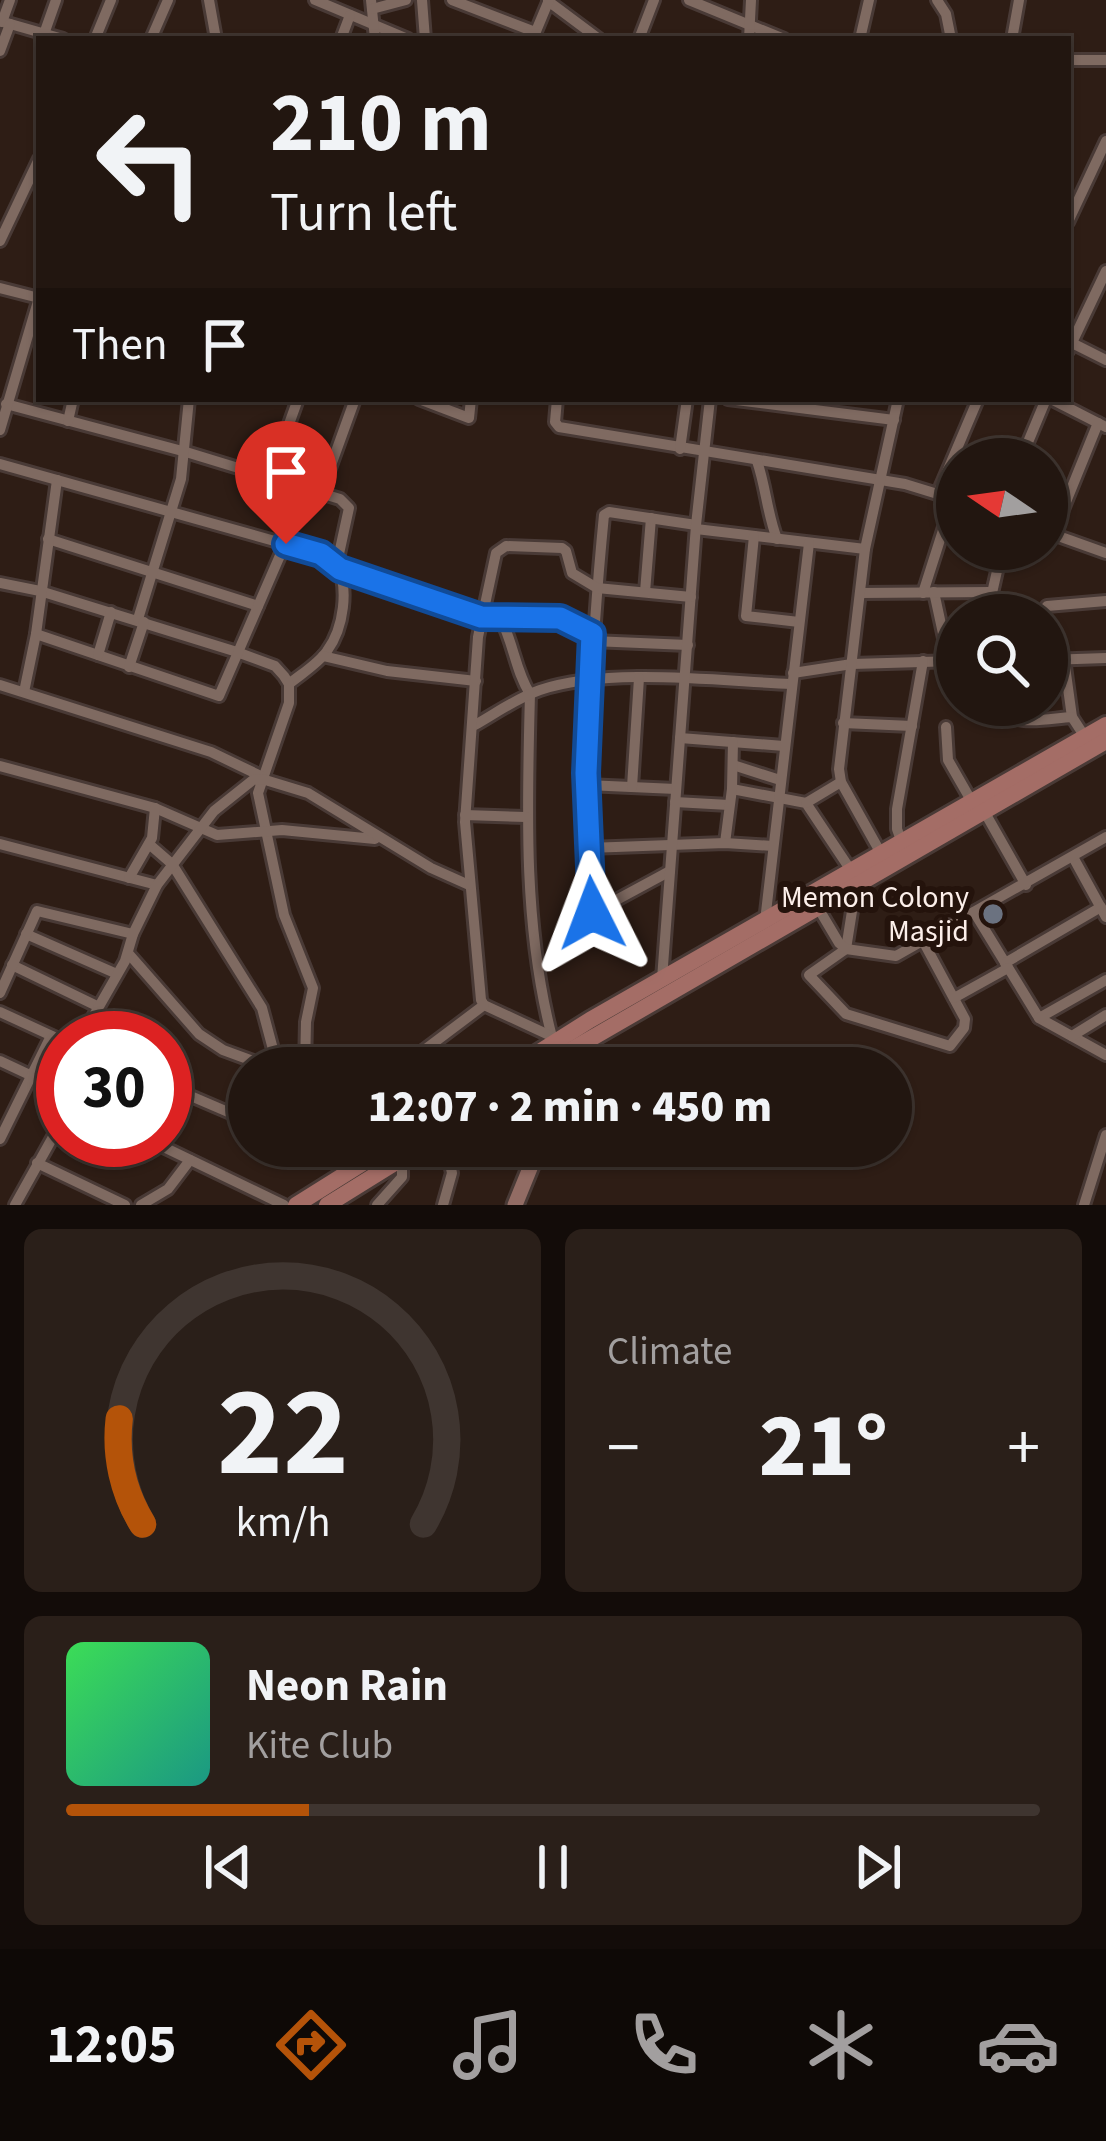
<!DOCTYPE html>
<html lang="en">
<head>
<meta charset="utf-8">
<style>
	body { margin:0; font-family:"Source Sans 3",sans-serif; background:#2a1f19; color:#f1f3f6; height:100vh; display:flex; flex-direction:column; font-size:45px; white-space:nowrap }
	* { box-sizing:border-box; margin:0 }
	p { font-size:39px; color:#a29f9f }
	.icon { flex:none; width:66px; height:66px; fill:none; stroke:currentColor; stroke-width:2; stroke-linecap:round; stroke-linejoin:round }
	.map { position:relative; height:1205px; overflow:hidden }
	.sheet { display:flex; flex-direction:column; gap:24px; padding:24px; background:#130c09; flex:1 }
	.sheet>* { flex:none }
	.hud { position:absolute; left:36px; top:36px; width:1035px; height:366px; border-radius:0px; box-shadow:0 3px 9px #0004,0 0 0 3px #3f3530; background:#221610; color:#f1f3f6; overflow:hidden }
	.needle { width:78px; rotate:283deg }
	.buttons { position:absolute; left:936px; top:438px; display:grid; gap:24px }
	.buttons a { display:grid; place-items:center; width:132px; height:132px; border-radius:50%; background:#221610; box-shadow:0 3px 9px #0004,0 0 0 3px #3f3530; font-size:60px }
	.speed { position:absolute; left:36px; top:1011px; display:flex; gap:24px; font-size:60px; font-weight:700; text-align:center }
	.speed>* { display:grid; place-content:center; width:156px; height:156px; border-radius:50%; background:#221610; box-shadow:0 3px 9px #0004,0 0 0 3px #3f3530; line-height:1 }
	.speed .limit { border:18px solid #d22; background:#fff; color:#111 }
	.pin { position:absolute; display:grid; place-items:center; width:102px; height:102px; color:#fff; margin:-123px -51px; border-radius:50% 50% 50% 0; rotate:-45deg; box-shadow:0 0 12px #0007 }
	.pin .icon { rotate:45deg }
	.me { position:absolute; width:132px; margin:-66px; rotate:357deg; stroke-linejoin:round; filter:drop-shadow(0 0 9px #0008) }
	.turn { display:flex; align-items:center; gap:42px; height:252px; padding:0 36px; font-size:54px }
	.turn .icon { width:156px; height:156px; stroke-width:2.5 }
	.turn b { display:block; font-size:84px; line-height:102px }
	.then { display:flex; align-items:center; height:114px; padding:0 36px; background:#0003; gap:24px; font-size:45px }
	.big { font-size:90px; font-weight:800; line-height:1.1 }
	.sheet .widget { flex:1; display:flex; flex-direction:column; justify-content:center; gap:18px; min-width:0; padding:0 42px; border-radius:18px; background:#2a1f19 }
	.sheet .dial { align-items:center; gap:0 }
	.dial svg { height:312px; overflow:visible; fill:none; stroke:#3f3530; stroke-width:7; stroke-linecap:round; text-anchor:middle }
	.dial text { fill:#f1f3f6; stroke:none }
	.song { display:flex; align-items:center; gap:36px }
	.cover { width:144px; height:144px; border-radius:18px; background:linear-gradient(135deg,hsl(130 70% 55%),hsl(170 70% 35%)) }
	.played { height:12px; border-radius:6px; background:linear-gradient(90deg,#b45309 25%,#3f3530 25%) }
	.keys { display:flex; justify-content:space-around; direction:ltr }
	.heat { display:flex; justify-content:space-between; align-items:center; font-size:66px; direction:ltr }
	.sheet .tiles { flex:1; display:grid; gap:24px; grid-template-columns:1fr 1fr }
	.widget:last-child { grid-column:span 2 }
	.trip { position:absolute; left:228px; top:1047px; width:684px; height:120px; border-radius:60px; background:#221610; box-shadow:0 3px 9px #0004,0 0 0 3px #3f3530; font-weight:800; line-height:120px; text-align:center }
	.tab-bar { display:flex; height:192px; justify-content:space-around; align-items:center; background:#0e0906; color:#a29f9f }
	.tab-bar .icon { width:84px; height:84px }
	.tab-bar .current { color:#b45309 }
	.tab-bar b { font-size:54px; color:#f1f3f6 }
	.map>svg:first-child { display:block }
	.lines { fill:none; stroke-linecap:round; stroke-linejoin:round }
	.street-casing { stroke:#493a36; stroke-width:16 }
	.secondary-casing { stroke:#493a36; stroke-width:21 }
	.primary-casing { stroke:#493a36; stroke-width:22 }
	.street { stroke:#7f6a61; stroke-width:10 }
	.secondary { stroke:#926c64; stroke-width:15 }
	.primary { stroke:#a46d66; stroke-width:16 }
	.route-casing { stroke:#114b97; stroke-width:30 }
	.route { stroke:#1a73e8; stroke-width:21 }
	.worship-dot { fill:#6b7280; stroke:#24130c; stroke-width:4.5 }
	.labels { text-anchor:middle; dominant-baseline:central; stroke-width:12; stroke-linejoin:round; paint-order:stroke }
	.poi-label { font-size:30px; fill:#fcefea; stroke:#24130c; text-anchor:end }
</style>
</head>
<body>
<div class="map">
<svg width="1106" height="1205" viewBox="0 0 1106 1205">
	<rect width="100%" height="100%" fill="#2e1d15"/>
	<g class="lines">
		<defs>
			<g id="street">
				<path d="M209,0L216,39"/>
				<path d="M315,0L408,39"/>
				<path d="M371,0L375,39"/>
				<path d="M422,0L425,39"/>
				<path d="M452,0L535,32"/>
				<path d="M689,0L784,39"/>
				<path d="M937,0L946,14L951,39"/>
				<path d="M548,1L599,39"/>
				<path d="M372,9L406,0"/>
				<path d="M0,21L63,39"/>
				<path d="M2,22L10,0"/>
				<path d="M44,34L56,0"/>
				<path d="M534,36L549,0"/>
				<path d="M95,39L111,0"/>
				<path d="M151,39L168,0"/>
				<path d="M341,39L350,15"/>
				<path d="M639,39L654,0"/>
				<path d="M749,39L751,0"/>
				<path d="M860,39L869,0"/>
				<path d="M1012,39L1019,0"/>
				<path d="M0,51L10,24"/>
				<path d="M1068,60H1106"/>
				<path d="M1068,222L1106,141"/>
				<path d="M0,241L39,159"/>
				<path d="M0,288L39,298"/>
				<path d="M1072,343L1106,360"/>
				<path d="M1068,351L1106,271"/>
				<path d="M419,399L469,418L471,399"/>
				<path d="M557,399L555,422L559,427L905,484L957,500"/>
				<path d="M728,399L894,420"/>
				<path d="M1051,399L1106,427"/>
				<path d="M6,404L186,452L340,499L349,508L337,563"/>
				<path d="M68,421L73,399"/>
				<path d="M0,430L39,298"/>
				<path d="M680,449L687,399"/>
				<path d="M1021,459L1046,399"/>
				<path d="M757,461C766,487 767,513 777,539"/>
				<path d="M0,464L321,554L337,563C349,588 344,628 327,651C318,664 301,674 289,684"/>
				<path d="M270,477L298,399"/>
				<path d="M321,493L355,399"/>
				<path d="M938,493L978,399"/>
				<path d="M696,529L865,549"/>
				<path d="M1047,532L1106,553"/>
				<path d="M1053,534L1098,423"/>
				<path d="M754,536L746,616L799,622"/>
				<path d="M48,539L258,606"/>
				<path d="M340,569L481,617L560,618L592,634"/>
				<path d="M0,583L40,591L237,652L275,666L284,676L289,684V703L258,793L284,915L313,988L306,1022L305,1068"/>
				<path d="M645,592L651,518"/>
				<path d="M934,592L949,661"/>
				<path d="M860,593L991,592"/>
				<path d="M923,593L953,499"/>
				<path d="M987,615L1002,549"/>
				<path d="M1042,615L1047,606L1106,601"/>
				<path d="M500,617C514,644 515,670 530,694C527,808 523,926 552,1037"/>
				<path d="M138,619L181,479L189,399"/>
				<path d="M36,634L219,696L285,544"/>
				<path d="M592,641L688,645"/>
				<path d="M98,655L111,612"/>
				<path d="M323,656L387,671L476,681"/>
				<path d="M1064,659L1072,717L1085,737"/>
				<path d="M1047,660L1106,658"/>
				<path d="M940,661L945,672L957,682"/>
				<path d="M129,667L144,622"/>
				<path d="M793,673L852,664L957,661"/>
				<path d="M0,685L211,752L263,777"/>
				<path d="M24,692L36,634L57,480"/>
				<path d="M993,705C1015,728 1043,719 1072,717"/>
				<path d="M843,723L912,726"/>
				<path d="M475,725C496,713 517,698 540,690C610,667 718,681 791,684"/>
				<path d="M946,727L948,760L972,802"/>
				<path d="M680,738L784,746"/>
				<path d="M733,765L780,780"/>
				<path d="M0,766L155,808L217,835L282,830L375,839"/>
				<path d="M586,785L676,789"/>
				<path d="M632,787L639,678"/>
				<path d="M732,789L806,803L852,872"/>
				<path d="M675,802L729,805"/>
				<path d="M806,803L841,782"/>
				<path d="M984,811L1026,885"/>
				<path d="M465,815L526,817"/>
				<path d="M725,843L732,789L733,742"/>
				<path d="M902,843L897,829V809L923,661"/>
				<path d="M0,844L157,885"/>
				<path d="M149,844L172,864L262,1008L278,1068"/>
				<path d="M588,848L725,843L773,846"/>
				<path d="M883,857L841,782L839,769L865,549L898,399"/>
				<path d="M1073,857L1106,917"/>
				<path d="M129,878L152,838L155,808"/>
				<path d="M856,886L846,949L809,975L846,1014L950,1046L964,1028L965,1019L923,941"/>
				<path d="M817,906L839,943L846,949L896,956L1106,837"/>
				<path d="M974,912L1039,1018L1106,1055"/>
				<path d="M592,913C584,779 591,648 604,515L609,512L696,525"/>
				<path d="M765,921L809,543"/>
				<path d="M572,924L670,871"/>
				<path d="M26,934L117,974"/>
				<path d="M128,953L199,1034L223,1050L272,1068"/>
				<path d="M1005,963L1101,907"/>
				<path d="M12,965L97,1006"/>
				<path d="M662,979L696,525L710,399"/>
				<path d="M0,993L37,911L133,934"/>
				<path d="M954,998L1008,968"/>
				<path d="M0,1012L63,1041"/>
				<path d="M1039,1018L1106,980"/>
				<path d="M551,1036L484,1005L481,1000L465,822L478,637L496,553L506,546L562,548L566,551L572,573L597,588L691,597"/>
				<path d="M1072,1036L1106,1015"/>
				<path d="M81,1038L125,961L133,934L157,885L214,811L253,780L262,779L308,793L431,868L469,885"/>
				<path d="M0,1061L32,1076"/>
				<path d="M403,1066L484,1005"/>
				<path d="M165,1085L249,1121"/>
				<path d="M0,1139L51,1036"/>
				<path d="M149,1140L284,1205"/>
				<path d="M311,1146L329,1155L347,1173"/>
				<path d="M37,1163L125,1205"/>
				<path d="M15,1205L63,1119"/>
				<path d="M141,1205L168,1189L190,1160"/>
				<path d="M377,1205L402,1177V1159"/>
				<path d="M443,1205L452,1173L446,1146"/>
				<path d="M1084,1205L1106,1135"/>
			</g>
			<path id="secondary" d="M515,1205L539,1146"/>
			<g id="primary">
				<path d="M514,1068L590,1020L1106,725"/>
				<path d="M540,1068L1106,741"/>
				<path d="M296,1205L390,1146"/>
				<path d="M327,1205L422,1146"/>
			</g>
		</defs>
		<use href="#street" class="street-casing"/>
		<use href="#secondary" class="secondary-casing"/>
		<use href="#primary" class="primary-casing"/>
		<use href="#street" class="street"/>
		<use href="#secondary" class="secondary"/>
		<use href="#primary" class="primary"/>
	</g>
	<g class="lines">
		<defs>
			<path id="route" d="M286,544L321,554L340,569L481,617L560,618L592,634L586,773L592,913"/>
		</defs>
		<use href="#route" class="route-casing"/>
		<use href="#route" class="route"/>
	</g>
	<circle class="worship-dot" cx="993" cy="914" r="12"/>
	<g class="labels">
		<g class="poi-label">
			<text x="969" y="897">Memon Colony<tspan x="969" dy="34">Masjid</tspan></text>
		</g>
	</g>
</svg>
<div class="buttons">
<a><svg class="needle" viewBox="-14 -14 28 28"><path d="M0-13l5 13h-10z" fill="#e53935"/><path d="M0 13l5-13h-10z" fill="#a29f9f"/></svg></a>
<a><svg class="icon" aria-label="search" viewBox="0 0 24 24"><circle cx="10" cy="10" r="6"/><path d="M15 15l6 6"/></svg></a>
</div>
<div class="speed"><div class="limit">30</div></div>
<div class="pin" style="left:286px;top:544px;background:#d93025"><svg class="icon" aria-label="arrive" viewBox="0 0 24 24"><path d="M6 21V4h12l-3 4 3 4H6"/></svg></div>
<svg class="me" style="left:592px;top:913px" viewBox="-20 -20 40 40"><path d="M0-17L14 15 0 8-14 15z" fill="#1a73e8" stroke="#fff" stroke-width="4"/></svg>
<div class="trip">12:07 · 2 min · 450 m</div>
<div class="hud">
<div class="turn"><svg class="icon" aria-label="left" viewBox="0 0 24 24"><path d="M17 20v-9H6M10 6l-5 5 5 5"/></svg><div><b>210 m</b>Turn left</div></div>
<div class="then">Then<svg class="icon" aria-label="arrive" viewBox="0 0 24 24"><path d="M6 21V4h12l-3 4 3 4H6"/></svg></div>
</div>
</div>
<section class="sheet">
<div class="tiles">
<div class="widget dial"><svg viewBox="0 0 100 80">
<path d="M14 69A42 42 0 1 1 86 69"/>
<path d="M14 69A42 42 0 0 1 8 42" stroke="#b45309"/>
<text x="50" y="56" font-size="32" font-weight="700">22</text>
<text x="50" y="72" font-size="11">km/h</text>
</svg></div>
<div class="widget"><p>Climate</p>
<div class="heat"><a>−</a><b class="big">21°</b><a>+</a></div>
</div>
<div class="widget">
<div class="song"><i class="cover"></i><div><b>Neon Rain</b><p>Kite Club</p></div></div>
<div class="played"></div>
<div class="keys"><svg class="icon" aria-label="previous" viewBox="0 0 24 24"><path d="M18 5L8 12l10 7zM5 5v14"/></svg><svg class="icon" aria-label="pause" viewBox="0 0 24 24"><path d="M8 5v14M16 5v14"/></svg><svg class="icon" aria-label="next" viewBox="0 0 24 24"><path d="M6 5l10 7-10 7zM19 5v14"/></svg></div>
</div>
</div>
</section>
<nav class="tab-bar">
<b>12:05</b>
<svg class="icon current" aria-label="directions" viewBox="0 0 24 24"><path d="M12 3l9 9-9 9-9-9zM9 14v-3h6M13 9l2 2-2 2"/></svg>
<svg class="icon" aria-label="music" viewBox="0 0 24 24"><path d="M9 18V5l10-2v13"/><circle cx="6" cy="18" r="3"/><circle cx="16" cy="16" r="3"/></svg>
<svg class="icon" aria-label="phone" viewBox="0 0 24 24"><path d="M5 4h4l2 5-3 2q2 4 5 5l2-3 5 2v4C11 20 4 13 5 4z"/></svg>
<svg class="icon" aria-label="climate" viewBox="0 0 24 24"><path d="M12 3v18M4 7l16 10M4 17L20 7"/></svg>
<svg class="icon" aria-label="car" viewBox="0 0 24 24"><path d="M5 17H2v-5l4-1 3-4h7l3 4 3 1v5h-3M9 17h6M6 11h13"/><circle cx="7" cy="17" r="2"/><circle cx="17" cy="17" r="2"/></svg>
</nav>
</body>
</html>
